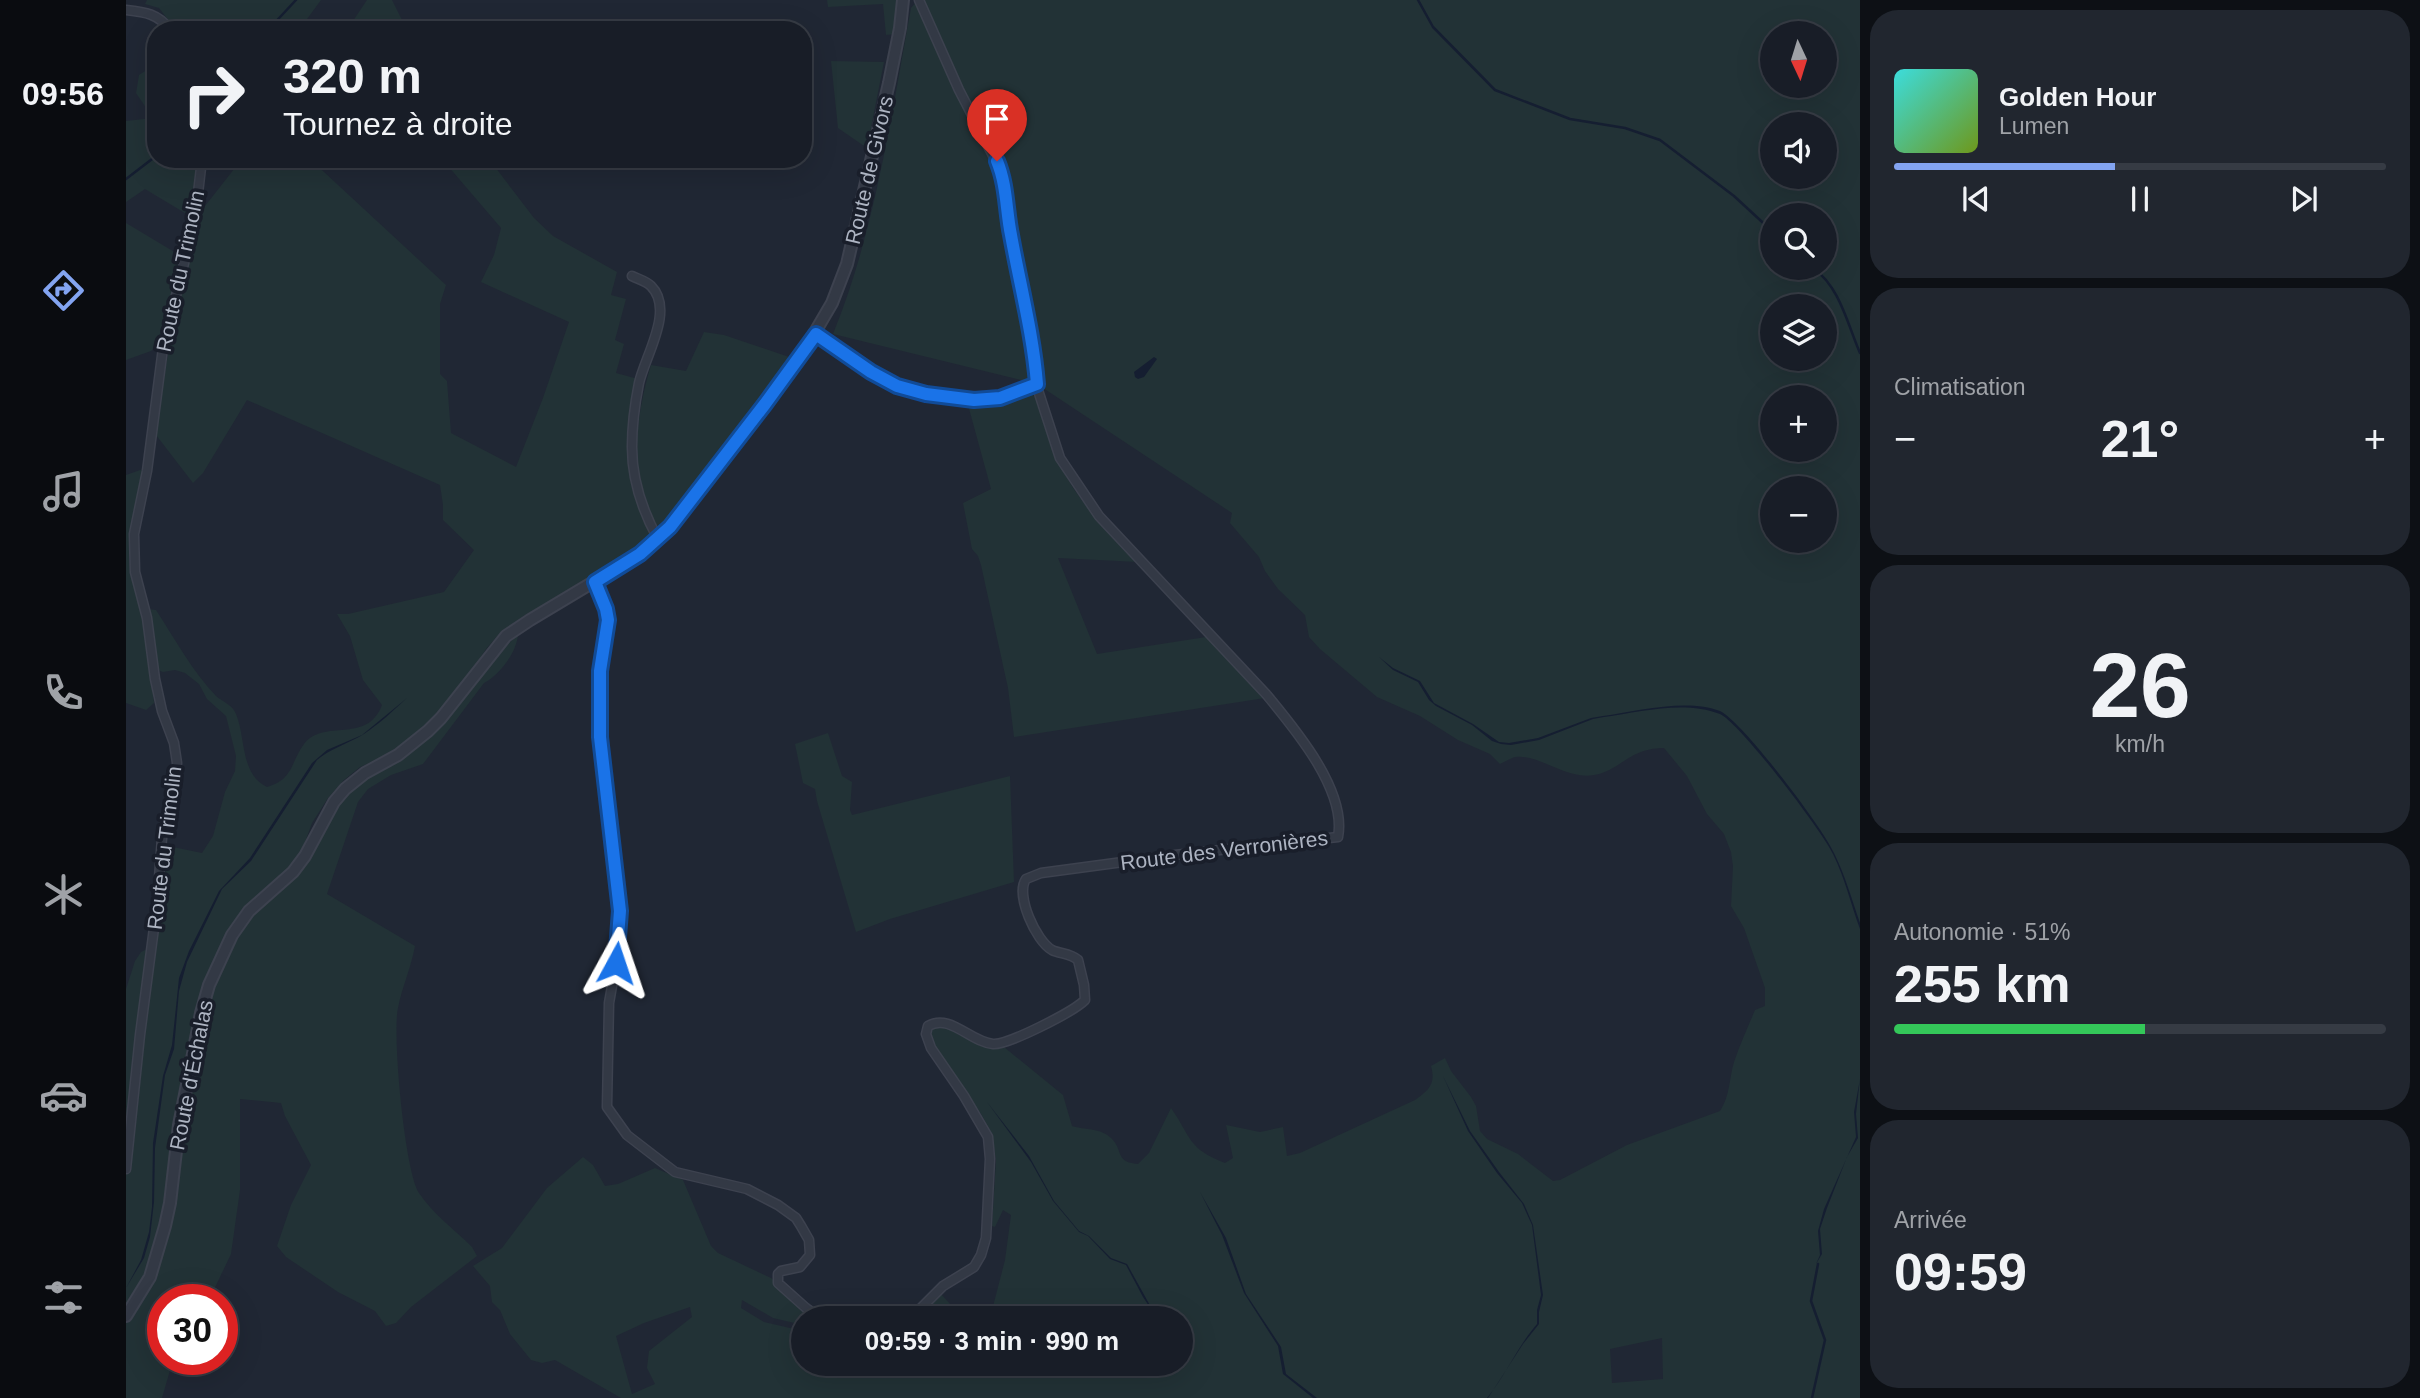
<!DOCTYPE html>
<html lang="fr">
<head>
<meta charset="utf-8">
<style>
	body { margin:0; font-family:Helvetica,sans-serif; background:#21262f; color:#f1f3f6; height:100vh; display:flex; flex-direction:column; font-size:26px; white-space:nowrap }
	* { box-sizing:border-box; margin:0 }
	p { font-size:23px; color:#9fa2a7 }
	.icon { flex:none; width:38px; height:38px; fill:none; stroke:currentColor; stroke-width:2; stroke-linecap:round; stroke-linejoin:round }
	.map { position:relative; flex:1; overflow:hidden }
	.sheet { display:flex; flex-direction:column; gap:10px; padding:10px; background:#0d1015; width:560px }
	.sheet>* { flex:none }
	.guide { position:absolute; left:21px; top:21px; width:665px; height:147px; border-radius:28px; box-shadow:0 7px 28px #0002,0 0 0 2px #363b44; background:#181d27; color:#f1f3f6; overflow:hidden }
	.needle { width:46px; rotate:176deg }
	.controls { position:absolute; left:1634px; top:21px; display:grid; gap:14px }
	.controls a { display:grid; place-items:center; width:77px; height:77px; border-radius:50%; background:#181d27; box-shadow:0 7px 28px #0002,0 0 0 2px #363b44; font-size:35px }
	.speed { position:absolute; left:21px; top:1284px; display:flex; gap:14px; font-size:35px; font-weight:700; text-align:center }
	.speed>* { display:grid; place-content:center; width:91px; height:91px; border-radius:50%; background:#181d27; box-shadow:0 7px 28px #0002,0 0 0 2px #363b44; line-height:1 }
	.speed .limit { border:10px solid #d22; background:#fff; color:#111 }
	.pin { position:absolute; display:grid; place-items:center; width:60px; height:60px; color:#fff; margin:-72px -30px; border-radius:50% 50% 50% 0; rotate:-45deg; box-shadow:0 0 7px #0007 }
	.pin .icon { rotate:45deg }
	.me { position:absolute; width:77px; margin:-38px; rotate:5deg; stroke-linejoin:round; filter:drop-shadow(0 0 5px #0008) }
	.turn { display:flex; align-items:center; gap:24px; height:147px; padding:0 21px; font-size:32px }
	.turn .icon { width:91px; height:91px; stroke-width:2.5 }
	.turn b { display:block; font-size:49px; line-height:60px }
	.big { font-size:52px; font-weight:800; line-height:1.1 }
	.sheet .card { flex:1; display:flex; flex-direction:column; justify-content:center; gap:10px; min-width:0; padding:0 24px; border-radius:28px; background:#21262f }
	.sheet .dial { align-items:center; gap:0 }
	.dial b { font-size:91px; line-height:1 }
	.song { display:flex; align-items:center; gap:21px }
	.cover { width:84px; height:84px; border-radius:10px; background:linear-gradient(135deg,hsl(180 70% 55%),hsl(80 70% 35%)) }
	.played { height:7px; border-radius:4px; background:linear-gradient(90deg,#83a4f1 45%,#363b44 45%) }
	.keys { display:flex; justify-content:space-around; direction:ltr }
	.heat { display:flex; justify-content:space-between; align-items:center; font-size:38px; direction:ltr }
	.charge { height:10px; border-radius:5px; background:linear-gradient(90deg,#34c759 51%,#363b44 0) }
	.trip { position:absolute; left:665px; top:1306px; width:402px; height:70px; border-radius:35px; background:#181d27; box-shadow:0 7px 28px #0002,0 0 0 2px #363b44; font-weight:800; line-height:70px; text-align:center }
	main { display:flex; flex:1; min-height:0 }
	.dock { display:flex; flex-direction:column; width:126px; justify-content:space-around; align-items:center; background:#0a0c10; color:#9fa2a7 }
	.dock .icon { width:49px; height:49px }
	.dock .selected { color:#83a4f1 }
	.dock b { font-size:32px; color:#f1f3f6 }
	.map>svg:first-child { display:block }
	.green { fill:#223236; fill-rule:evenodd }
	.water { fill:#151e31 }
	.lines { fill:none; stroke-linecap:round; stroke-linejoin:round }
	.stream { stroke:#151e31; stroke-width:2.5 }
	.minor-casing { stroke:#3d424f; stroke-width:11 }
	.tertiary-casing { stroke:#3d424f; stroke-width:14 }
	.minor { stroke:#333945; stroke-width:8 }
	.tertiary { stroke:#333945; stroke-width:10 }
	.route-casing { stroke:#114b97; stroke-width:18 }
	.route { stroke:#1a73e8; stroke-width:12 }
	.labels { text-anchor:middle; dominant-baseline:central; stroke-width:7; stroke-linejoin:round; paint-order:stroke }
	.street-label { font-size:21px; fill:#adb4c2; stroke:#191e2a }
</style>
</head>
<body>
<main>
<nav class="dock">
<b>09:56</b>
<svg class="icon selected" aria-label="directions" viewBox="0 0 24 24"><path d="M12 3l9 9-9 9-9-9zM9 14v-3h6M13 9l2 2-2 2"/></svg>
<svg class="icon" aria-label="music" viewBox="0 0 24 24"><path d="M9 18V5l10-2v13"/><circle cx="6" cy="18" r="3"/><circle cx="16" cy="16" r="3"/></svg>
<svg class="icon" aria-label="phone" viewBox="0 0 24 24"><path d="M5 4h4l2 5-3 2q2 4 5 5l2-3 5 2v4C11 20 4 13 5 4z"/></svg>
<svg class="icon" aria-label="climate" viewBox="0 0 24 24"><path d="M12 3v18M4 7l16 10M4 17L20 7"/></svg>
<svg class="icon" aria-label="car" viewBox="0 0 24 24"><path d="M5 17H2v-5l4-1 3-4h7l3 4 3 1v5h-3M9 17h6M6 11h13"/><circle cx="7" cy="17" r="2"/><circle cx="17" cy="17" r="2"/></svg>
<svg class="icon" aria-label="filters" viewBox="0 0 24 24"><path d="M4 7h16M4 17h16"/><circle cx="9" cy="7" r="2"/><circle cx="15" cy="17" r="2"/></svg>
</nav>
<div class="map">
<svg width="1734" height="1398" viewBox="0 0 1734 1398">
	<rect width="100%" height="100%" fill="#202734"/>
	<g class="green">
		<path d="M21,0H195L173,30H50L33,8L19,4Z"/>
		<path d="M241,0H266L281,30H221Z"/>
		<path d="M701,0H773L770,34L760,35L757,4L702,7Z"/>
		<path d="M792,0H1734V1398H495L429,1360L416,1363L405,1360L384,1334L374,1310L366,1302L364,1286L347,1266L376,1248L421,1188L457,1157L467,1165L479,1186L492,1184L529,1168L557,1180L585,1246L592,1253L645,1278L690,1318H677V1325L647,1318L616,1300L615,1308L638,1322L677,1331V1363H1055V1318H864L879,1260L885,1215L877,1210L869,1227L866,1226L870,1160L865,1132L855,1114L807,1046L804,1034L806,1029L814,1027L821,1028L859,1047H878L937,1095L946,1126C959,1130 975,1128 985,1138C998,1150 988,1162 1012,1164L1023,1153L1045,1108C1066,1138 1061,1148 1099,1163L1107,1158L1100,1125L1134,1132L1157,1127L1161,1156L1174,1153L1289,1100C1303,1090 1310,1084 1305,1066L1319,1058L1325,1071L1345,1097L1350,1106L1354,1131L1361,1139L1392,1154L1427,1181L1434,1180L1501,1145L1594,1111C1604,1096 1603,1079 1608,1062C1614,1044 1622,1027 1629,1010L1639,1006V988L1618,928L1605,906L1607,866L1605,852L1598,834L1581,814L1561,776L1538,748C1503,748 1494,771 1468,775C1440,780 1414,754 1389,757C1385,758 1378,762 1374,764L1364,754L1332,740L1294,716L1251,697L1194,649L1183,637L1179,615L1152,589L1139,571L1133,557L1104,523L1106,513L911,384L707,334C749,231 765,117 785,8ZM1647,33H1699V86H1647ZM1647,124H1699V177H1647ZM1647,215H1699V268H1647ZM1647,306H1699V359H1647ZM1647,397H1699V450H1647ZM1647,488H1699V541H1647ZM564,1307L566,1317L523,1351L521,1368L529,1384L506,1394L490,1336L518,1323ZM1536,1338L1537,1379L1486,1383L1484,1349Z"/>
		<path d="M705,61L758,62L741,148L712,128Z"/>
		<path d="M30,64V159H73L64,216L19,189L0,202V121L27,118L10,93L13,75Z"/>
		<path d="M116,159H184L320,285L314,304V374L321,381L325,433L390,467L417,398L443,322L355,282L368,255L375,228L316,159H363L408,218L427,236L491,272L485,295L500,299L489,340L498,344L490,373L512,379C507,411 498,444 504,476C507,496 515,514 523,532V539L469,575L395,618L375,632L360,649L330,696L303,723L271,751L234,767L218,780L202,798L186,823L174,856L163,866L171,873C187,845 202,808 228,788C255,766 287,753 312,729C341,700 362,664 392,634C391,652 374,675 358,683L297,764L265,775L242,789L232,802L201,894L289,946C285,968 276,987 272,1008C266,1035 279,1172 293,1193C306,1213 329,1230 346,1247L351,1256L285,1307L270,1323L260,1326L249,1311L212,1292L160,1257L151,1246L165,1205L185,1165L159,1116L155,1103L114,1099V1190L105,1254L83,1300H37V1360H47L36,1398H0V989L9,961L15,952L31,944L42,846L76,853L87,836L99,792L109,771L110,756L100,716L81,699L73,684L59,673L49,670L37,672L32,670L21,609L30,610C49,639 66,671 90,696C97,702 107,705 110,714C120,738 114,774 141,787C168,779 164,763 178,744C198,718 241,745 256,705L237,680L224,636L211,614H222L318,592L348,550L317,520V505L314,485L121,400L77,473L67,483L30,435C39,358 53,293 74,219L79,206Z"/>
		<path d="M0,223L55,256L34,342L25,351L0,360Z"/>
		<path d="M578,332L598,335L666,358L546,516L533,527C498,488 511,411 525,365L560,371Z"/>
		<path d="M906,394L909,397C917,421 924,447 936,469C955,505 983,533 1012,562L932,558L971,654L1080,637L1139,698L888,737L882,688L855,565L852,556L846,549L837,503L865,489L842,405C867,407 884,404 906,394Z"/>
		<path d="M17,469L3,538V560L19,627L28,703L20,710L0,703V475Z"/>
		<path d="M702,733L716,776L726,782L724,810L726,815L884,776L888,882L764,919L730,932L691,801L689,789L677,783L669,744Z"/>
		<path d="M813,1292L837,1318H790Z"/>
	</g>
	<g class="water">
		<path d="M1028,357L1031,359L1018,377L1012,379L1009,377L1008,372Z"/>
		<path d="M1253,657L1267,668L1294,681L1308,703L1347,724L1373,742L1383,743L1412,738L1465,718L1477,716C1510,711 1562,698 1594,711C1616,721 1697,828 1708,853C1719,875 1726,900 1734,923V929C1725,905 1719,878 1707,854C1696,831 1614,723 1594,714C1558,700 1514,712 1478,717L1467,719L1413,740L1385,745L1375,744L1366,741L1346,725L1310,706L1303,700L1292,682L1267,670Z"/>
		<path d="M281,698L259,718C250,725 241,733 231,738C217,745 203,750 191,760L125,861L96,889L61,962L53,991L48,1049L39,1075L29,1148L28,1202L24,1237L18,1258L0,1288L15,1260L23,1232L26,1207L27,1143L37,1076L46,1045L53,978L63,951L93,891L124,858L186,763L201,750L236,735Z"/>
		<path d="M1317,1076L1344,1131L1373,1172L1398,1204L1407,1225L1417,1295L1413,1312V1324L1397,1344L1362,1398H1361C1380,1375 1391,1347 1411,1324V1310L1415,1295L1406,1225L1396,1203L1371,1173L1342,1131Z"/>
		<path d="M1734,1079L1730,1114L1732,1138L1721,1157L1701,1208L1694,1229L1696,1254L1690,1264L1694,1255L1692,1231L1698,1209L1730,1137L1728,1112Z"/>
		<path d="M861,1102L903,1156L928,1201L953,1231L963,1236L985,1258L1001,1264L1031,1318L1017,1297L1000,1265L984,1259L962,1236L953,1232L927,1201L905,1162Z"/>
		<path d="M1074,1192L1100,1238L1120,1294L1155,1347L1160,1374L1191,1398H1187L1157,1374L1152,1346L1118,1293L1096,1235Z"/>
	</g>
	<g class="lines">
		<g class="stream">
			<path d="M1292,0L1307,27L1369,90L1444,119L1499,128L1534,140L1608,196L1647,232"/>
			<path d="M142,30L170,0"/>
			<path d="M0,179L30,156"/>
			<path d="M1687,268C1714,287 1721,323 1734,353"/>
			<path d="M1686,1398L1699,1340L1685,1301L1692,1264"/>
		</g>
		<defs>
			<g id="minor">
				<path d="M0,10C19,12 33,14 44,30"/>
				<path d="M506,276C512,279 520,281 525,286C549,310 519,356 513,383C509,403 506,426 506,447C506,481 516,510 532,539"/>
				<path d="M689,333L745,372L771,386L800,393L848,400L874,398L910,384"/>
				<path d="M469,582L477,599L482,620L474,671V737L494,911L493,946L483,1003L481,1107L501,1135L549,1172L621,1189L652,1205L670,1218L675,1226L683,1240L684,1255L674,1267L655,1271L652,1274V1283L680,1308L694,1318"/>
				<path d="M0,1169L14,1035L31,905L36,838L47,795L51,763L48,743L36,711L29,679L21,618L9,572L8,534L21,471L37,348L69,219L76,159"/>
				<path d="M785,1318L817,1286L848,1267L855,1255L860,1238L864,1159L862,1137L838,1096L805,1048L800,1034L802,1026C824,1013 844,1042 867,1044C882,1045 947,1012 959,1000L958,985L952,960C944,953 934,954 926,950C910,941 889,895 900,879L915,873L1049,855L1212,837C1221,790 1168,728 1140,694L973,516L934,458L910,384L909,356L885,238L875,171L833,90L793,0"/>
			</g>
			<path id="tertiary" d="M0,1316L24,1277L39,1226L44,1203L53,1125L75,1013L83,985L106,935L123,911L167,872L179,856L208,802L219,789L239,773L272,755L302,731L315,718L380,636L404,620L514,554L544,527L675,356L706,303L721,264L763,83L774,28L777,0"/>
		</defs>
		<use href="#minor" class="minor-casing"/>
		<use href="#tertiary" class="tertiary-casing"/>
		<use href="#minor" class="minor"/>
		<use href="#tertiary" class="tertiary"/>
	</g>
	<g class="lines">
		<defs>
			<path id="route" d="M490,963L494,911L474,737V671L482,620L480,609L469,582L514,554L544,527L639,404L690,334L745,372L771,386L800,394L848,400L874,398L911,384C907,334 894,285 885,235C880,211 881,185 871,161"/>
		</defs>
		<use href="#route" class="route-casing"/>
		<use href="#route" class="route"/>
	</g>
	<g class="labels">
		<g class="street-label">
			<text transform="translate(743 170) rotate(-77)">Route de Givors</text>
			<text transform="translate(54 271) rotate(-78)">Route du Trimolin</text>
			<text transform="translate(38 848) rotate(-83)">Route du Trimolin</text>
			<text transform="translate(1098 850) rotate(-7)">Route des Verronières</text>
			<text transform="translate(65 1075) rotate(-79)">Route d'Échalas</text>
		</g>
	</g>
</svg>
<div class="controls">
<a><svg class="needle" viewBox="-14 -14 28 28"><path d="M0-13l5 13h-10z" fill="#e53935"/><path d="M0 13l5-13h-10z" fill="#9fa2a7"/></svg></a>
<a><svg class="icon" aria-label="sound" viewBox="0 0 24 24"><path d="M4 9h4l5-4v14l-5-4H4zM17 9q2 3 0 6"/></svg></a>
<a><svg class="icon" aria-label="search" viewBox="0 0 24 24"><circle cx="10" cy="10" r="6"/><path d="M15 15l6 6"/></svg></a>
<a><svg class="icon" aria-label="layers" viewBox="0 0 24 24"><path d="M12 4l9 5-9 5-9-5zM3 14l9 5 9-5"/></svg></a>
<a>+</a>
<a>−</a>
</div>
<div class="speed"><div class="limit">30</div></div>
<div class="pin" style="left:871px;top:161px;background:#d93025"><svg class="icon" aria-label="arrive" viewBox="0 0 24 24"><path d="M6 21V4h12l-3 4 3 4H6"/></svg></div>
<svg class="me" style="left:490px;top:963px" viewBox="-20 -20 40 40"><path d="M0-17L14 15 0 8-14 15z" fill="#1a73e8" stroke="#fff" stroke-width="4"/></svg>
<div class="trip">09:59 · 3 min · 990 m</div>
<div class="guide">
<div class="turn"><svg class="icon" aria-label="right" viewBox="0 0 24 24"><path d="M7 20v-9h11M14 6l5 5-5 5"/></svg><div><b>320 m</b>Tournez à droite</div></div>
</div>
</div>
<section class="sheet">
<div class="card">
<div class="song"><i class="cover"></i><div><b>Golden Hour</b><p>Lumen</p></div></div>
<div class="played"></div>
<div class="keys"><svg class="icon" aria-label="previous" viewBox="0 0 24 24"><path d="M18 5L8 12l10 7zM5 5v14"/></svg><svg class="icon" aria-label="pause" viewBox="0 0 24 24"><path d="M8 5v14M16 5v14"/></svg><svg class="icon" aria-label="next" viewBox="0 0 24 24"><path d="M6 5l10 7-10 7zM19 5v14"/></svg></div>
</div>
<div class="card"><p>Climatisation</p>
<div class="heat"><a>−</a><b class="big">21°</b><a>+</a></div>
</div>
<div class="card dial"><b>26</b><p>km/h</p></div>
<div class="card"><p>Autonomie · 51%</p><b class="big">255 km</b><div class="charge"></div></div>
<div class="card"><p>Arrivée</p><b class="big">09:59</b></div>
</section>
</main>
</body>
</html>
